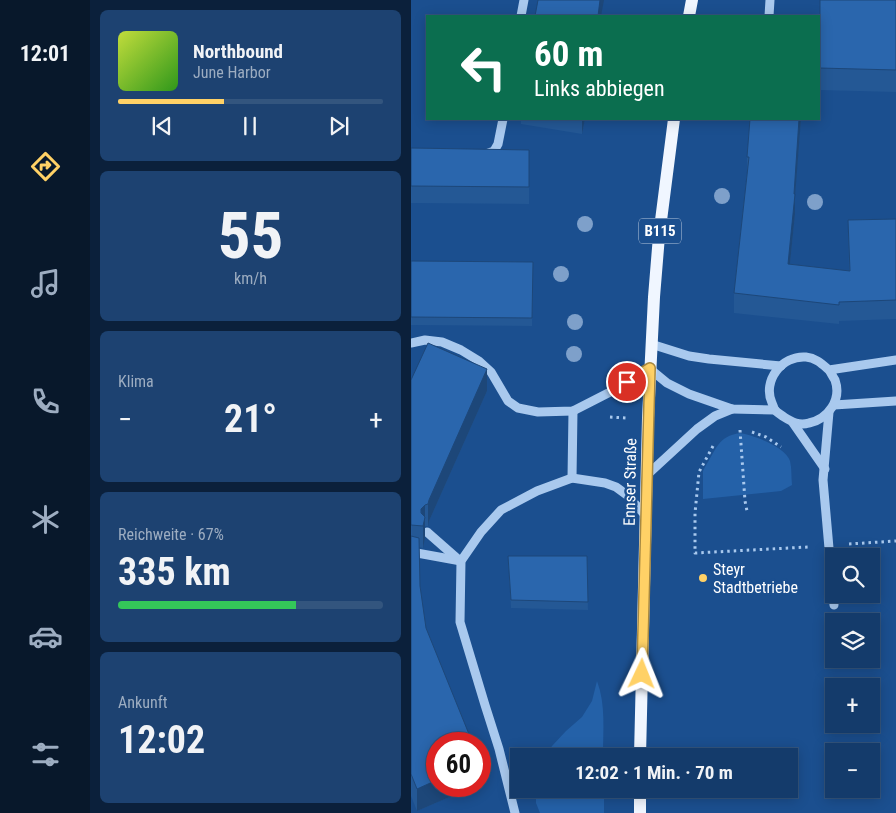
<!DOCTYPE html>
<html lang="de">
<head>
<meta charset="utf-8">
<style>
	body { margin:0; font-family:"Roboto Condensed",sans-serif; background:#1d4271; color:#f1f3f6; height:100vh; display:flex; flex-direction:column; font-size:19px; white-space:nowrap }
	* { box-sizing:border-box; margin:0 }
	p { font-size:16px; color:#9dadc1 }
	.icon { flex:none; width:28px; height:28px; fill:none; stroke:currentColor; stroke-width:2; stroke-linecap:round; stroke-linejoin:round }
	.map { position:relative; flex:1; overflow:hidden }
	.sheet { display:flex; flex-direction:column; gap:10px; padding:10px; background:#0b203b; width:321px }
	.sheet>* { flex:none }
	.guide { position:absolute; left:15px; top:15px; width:394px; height:105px; border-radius:0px; box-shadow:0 2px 12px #0003,0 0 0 1px #33557e; background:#0b6e4f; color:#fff; overflow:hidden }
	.tools { position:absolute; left:414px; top:548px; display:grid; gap:10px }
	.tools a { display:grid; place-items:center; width:55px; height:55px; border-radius:0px; background:#143b6b; box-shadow:0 2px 12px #0003,0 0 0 1px #33557e; font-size:25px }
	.speed { position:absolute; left:15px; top:732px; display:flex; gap:10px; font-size:25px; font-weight:700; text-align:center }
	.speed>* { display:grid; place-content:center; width:65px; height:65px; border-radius:50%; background:#143b6b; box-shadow:0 2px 12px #0003,0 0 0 1px #33557e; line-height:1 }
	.speed .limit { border:8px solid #d22; background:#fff; color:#111 }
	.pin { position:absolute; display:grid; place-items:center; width:42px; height:42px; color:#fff; margin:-21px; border:2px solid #fff; border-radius:50%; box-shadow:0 1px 5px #0007 }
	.me { position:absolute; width:55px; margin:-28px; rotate:2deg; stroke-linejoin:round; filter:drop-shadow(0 0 4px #0008) }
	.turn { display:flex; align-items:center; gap:18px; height:105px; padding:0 25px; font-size:22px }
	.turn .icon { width:65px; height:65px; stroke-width:2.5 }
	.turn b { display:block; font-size:35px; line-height:42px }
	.big { font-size:38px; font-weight:700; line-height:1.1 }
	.sheet .widget { flex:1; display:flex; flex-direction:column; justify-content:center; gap:8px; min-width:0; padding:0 18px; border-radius:8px; background:#1d4271 }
	.sheet .dial { align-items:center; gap:0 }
	.dial b { font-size:65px; line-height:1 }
	.song { display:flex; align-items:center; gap:15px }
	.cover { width:60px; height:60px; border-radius:8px; background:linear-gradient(135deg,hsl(70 70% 55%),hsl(110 70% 35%)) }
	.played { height:5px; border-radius:2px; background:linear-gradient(90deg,#ffd166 40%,#33557e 40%) }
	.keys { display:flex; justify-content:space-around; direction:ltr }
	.heat { display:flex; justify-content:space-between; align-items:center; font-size:28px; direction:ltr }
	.charge { height:8px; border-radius:4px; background:linear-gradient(90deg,#34c759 67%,#33557e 0) }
	.trip { position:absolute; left:99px; top:748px; width:288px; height:50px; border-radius:0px; background:#143b6b; box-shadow:0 2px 12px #0003,0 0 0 1px #33557e; font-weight:700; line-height:50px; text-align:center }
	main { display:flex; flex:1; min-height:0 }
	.tabs { display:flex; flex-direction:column; width:90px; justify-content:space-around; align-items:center; background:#08182b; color:#9dadc1 }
	.tabs .icon { width:35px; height:35px }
	.tabs .active { color:#ffd166 }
	.tabs b { font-size:22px; color:#f1f3f6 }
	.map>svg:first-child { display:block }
	.green { fill:#2461a8 }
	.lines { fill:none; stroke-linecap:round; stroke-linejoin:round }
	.path { stroke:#a9c9ee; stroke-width:3; stroke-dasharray:2.5 4; stroke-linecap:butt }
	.minor { stroke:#a9c9ee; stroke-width:9 }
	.major { stroke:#f0f6ff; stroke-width:12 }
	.tree { fill:#7ea0ca }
	.wall { fill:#245895 }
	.shaded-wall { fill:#1d4779 }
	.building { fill:#2a66ad; stroke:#1d4779 }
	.route-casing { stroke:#a68842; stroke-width:12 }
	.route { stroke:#ffd166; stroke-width:9 }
	.poi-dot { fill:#ffd166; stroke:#1b4f8f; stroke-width:2 }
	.labels { text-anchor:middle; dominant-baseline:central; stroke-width:5; stroke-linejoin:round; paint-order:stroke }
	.shield { fill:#1b4f8f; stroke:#bbcadd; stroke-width:1 }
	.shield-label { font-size:15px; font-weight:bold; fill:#fff }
	.street-label { font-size:16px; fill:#fff; stroke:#1b4f8f }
	.poi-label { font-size:16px; fill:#fff; stroke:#1b4f8f; text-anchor:start }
</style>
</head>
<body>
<main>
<nav class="tabs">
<b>12:01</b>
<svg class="icon active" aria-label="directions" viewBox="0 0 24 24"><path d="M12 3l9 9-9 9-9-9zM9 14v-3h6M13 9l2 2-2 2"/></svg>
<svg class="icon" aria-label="music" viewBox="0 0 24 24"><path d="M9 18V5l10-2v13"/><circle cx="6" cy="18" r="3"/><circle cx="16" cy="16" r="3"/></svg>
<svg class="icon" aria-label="phone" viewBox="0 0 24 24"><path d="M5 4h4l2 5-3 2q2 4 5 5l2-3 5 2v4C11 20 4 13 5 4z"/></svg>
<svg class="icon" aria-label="climate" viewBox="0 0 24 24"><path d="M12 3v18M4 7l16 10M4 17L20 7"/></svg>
<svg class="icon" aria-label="car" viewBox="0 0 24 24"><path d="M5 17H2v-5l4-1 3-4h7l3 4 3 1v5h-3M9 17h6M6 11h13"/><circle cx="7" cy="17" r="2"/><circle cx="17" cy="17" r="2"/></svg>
<svg class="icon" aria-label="filters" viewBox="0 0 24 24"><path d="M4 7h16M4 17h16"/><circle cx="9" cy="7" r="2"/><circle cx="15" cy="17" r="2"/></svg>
</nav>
<section class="sheet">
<div class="widget">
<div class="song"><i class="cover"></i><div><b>Northbound</b><p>June Harbor</p></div></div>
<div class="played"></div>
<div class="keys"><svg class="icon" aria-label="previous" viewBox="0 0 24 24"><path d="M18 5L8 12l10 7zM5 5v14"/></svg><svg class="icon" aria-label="pause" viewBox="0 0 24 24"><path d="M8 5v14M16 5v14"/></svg><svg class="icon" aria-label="next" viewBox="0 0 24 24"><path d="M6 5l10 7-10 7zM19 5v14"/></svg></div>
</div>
<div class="widget dial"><b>55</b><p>km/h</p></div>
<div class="widget"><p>Klima</p>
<div class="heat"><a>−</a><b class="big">21°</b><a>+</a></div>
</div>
<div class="widget"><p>Reichweite · 67%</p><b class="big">335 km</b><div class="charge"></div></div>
<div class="widget"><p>Ankunft</p><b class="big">12:02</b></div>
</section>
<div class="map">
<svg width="485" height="813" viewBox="0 0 485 813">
	<rect width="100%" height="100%" fill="#1b4f8f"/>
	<g class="green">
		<path d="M329,433C342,435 375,447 379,461C381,469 380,477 381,485L370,491L292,499V471L294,467C305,450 307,436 329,433Z"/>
		<path d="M186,681C195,705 192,731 192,756H135L141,746L155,731L171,717L181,701Z"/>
		<path d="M125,789H193V813H129L125,803Z"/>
	</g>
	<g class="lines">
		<g class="path">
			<path d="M199,417L215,418"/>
			<path d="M329,430L334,501L336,511"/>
			<path d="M341,432L355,437L370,447"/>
			<path d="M302,446L288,472L284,513V553L397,547"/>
			<path d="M438,544L485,541"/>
		</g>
		<g class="minor">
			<path d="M110,16L113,0"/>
			<path d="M358,16L359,0"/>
			<path d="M75,154L83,151L87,144L92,119"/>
			<path d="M0,343L14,340L31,342L50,350L68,361L80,372L97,401L107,408L127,412L162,411L205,389L239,369L256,383L278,394L321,409L364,410"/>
			<path d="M240,344L278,356L298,359L370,366"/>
			<path d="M418,370C420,373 422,377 424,380C431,400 417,419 398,423C388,426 381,422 373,417C371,415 366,413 364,410C363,409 362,405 361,403C351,381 371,355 395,357C405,358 411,364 418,370L485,360"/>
			<path d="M423,405L485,401"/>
			<path d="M418,412L412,480L423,605"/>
			<path d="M382,423L414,469"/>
			<path d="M236,475L286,429L304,416L321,409"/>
			<path d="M161,478L162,411"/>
			<path d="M16,532L49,561"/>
			<path d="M0,552L50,561"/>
			<path d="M104,813L88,749L74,705L49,622L50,561L70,532L90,510L126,491L161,478L194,483L205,487L216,495L235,516"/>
		</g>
		<g class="major">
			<path d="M278,16L281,0"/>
			<path d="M229,756L237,418L243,297L248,236L263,119"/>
			<path d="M229,789V813"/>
		</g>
	</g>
	<g class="tree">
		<circle cx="311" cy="196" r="8"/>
		<circle cx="404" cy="202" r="8"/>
		<circle cx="174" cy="224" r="8"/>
		<circle cx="150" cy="274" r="8"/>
		<circle cx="164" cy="322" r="8"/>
		<circle cx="163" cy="354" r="8"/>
	</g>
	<g class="wall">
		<path d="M485,0V92L408,90V18Z"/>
		<path d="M110,119H174L171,134L110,124Z"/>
		<path d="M339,119H390L384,194V214L379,264L438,271L437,220L485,219V319L428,321V324L323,313V293L336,172V157Z"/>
		<path d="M0,148L118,150V204L0,203Z"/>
		<path d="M0,261L122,262L121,326L0,325Z"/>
		<path d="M0,380L76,391L18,521L17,526H14V538L12,548L8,547L9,586L26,786H64L6,811L0,796Z"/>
		<path d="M97,556H176L177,610L100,608Z"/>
	</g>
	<g class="shaded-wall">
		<path d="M189,0H193L190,16H187Z"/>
		<path d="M171,119H174L171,134Z"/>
		<path d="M388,119H390L384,197V194V214L377,283V264Z"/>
		<path d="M76,369V391L18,521L17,526V504L18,500Z"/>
		<path d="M14,505V538L12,548V526L10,509Z"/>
		<path d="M26,780V786H64L6,811V789Z"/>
	</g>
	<g class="building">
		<path d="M127,0H189L187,16H124Z"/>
		<path d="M409,0H485V70L408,68V18H409Z"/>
		<path d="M339,119H388L383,194H384L377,264L439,271L437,220L485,219V300L428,302V305L323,293L338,157H336Z"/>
		<path d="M0,148L118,150V187L0,186Z"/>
		<path d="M0,261L122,262L121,318L0,317Z"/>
		<path d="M17,343L76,369L18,500L17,504L14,505L10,509V513L14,517L12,526L0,525V380Z"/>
		<path d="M0,536L8,538L9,586L15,628L62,744H26V780L6,789L0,774Z"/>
		<path d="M97,556H176L177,602L100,600Z"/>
	</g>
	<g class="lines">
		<defs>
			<path id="route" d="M216,382L239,368L231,674"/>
		</defs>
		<use href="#route" class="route-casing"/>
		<use href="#route" class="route"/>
	</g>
	<circle class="poi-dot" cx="292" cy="578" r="5"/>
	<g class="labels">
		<rect class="shield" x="228" y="218.5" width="42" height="25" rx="4"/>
		<g class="shield-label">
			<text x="249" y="231">B115</text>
		</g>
		<g class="street-label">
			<text transform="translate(219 482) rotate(-89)">Ennser Straße</text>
		</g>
		<g class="poi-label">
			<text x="302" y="569">Steyr<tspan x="302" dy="18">Stadtbetriebe</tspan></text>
		</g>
	</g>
</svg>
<div class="tools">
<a><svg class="icon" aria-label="search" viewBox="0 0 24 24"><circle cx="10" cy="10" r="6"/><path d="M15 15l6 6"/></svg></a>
<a><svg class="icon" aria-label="layers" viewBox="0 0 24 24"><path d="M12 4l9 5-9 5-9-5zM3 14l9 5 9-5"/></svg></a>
<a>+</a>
<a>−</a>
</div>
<div class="speed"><div class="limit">60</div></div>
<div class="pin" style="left:216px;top:382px;background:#d93025"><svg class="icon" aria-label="arrive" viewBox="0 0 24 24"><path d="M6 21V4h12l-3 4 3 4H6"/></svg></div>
<svg class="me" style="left:231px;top:674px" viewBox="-20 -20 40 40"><path d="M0-17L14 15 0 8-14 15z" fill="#ffd166" stroke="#fff" stroke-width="4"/></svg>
<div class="trip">12:02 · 1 Min. · 70 m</div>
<div class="guide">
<div class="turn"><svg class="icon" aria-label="left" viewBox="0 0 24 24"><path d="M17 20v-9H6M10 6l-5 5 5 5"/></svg><div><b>60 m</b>Links abbiegen</div></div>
</div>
</div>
</main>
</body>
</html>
